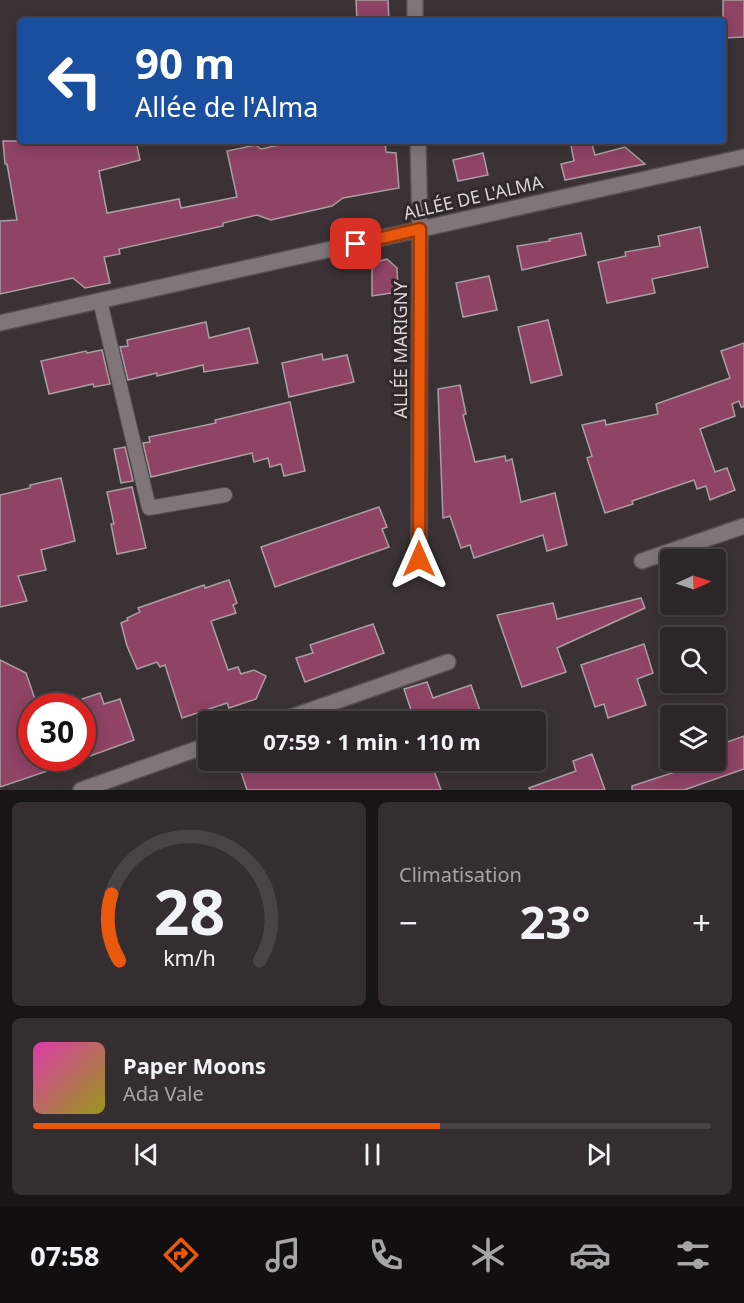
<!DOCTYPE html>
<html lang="fr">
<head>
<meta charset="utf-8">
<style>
	body { margin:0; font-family:"Noto Sans",sans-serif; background:#342e30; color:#f1f3f6; height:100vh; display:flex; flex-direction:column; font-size:22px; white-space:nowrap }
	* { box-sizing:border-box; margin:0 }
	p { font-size:20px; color:#a6a5a8 }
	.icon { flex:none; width:33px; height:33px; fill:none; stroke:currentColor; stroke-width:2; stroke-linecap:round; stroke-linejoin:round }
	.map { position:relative; height:790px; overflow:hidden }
	.details { display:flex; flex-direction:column; gap:12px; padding:12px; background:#181516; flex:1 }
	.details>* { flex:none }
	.banner { position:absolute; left:18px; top:18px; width:708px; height:126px; border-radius:6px; box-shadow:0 3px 15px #0003,0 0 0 2px #484345; background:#1a4fa0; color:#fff; overflow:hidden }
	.needle { width:39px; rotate:87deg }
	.tools { position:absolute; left:660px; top:549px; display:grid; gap:12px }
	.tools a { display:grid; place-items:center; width:66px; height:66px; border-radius:6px; background:#2c2628; box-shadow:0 3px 15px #0003,0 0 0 2px #484345; font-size:30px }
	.speed { position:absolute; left:18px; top:693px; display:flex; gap:12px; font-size:30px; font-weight:700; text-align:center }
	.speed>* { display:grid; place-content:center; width:78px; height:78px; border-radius:50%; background:#2c2628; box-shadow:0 3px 15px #0003,0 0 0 2px #484345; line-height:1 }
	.speed .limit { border:9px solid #d22; background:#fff; color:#111 }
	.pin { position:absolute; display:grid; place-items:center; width:51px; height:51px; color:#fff; margin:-26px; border-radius:12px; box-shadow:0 3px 9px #0006 }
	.me { position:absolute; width:66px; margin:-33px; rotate:0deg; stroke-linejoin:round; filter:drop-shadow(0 0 4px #0008) }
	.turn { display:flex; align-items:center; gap:21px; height:126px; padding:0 18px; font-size:27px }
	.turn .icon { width:78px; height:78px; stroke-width:2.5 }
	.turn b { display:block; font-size:42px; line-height:51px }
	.big { font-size:45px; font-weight:700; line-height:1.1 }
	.details .widget { flex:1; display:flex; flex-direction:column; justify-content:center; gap:9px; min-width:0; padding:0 21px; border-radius:9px; background:#342e30 }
	.details .dial { align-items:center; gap:0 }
	.dial svg { height:156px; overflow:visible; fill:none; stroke:#484345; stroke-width:7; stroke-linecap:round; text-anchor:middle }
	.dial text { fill:#f1f3f6; stroke:none }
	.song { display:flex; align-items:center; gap:18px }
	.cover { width:72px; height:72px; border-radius:9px; background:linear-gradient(135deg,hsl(320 70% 55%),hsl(60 70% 35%)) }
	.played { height:6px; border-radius:3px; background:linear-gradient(90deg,#ea580c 60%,#484345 60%) }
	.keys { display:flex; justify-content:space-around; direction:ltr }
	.heat { display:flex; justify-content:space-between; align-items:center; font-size:33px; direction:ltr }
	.details .tiles { flex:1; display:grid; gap:12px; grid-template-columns:1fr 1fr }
	.widget:last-child { grid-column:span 2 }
	.trip { position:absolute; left:198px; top:711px; width:348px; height:60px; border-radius:6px; background:#2c2628; box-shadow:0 3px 15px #0003,0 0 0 2px #484345; font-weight:700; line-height:60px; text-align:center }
	.menu { display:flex; height:96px; justify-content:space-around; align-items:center; background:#120f10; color:#a6a5a8 }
	.menu .icon { width:42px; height:42px }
	.menu .selected { color:#ea580c }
	.menu b { font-size:27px; color:#f1f3f6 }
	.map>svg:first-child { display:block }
	.building { fill:#8f4365; stroke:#a99fa2; stroke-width:1.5 }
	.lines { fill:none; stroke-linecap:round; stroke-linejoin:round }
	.service-casing { stroke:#564f52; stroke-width:16 }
	.minor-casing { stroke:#564f52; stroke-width:18 }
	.service { stroke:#80767a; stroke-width:14 }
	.minor { stroke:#80767a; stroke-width:15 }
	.route-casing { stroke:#983908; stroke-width:15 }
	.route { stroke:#ea580c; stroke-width:10 }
	.labels { text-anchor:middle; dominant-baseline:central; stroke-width:6; stroke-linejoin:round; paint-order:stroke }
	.street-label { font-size:18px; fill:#ddd7d9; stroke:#30282b }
</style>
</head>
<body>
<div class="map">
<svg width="744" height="790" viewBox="0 0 744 790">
	<rect width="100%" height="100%" fill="#3b3235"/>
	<g class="building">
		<path d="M356,0H388L389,21H357Z"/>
		<path d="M723,0H744V37L723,38Z"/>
		<path d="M3,141H136L140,160L99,171L107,213L179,199L181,208L237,197L227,151L256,145L261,149L298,141H385L386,152L396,153L399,188L343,198L332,206L271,220L257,215L223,223V226L119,249L120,254L104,257L110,283L85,288L73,278L0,294V221L17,220L7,164H5Z"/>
		<path d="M570,141H591L595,155L625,147L645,164L565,180L561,164L574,161Z"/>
		<path d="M483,153L488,175L458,181L453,160Z"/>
		<path d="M700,227L708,267L652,279L655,293L607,303L598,262L626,256L625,252L660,246L658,236Z"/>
		<path d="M581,233L586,255L522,270L517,246L550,241L549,239Z"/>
		<path d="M387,259L397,268L398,292L372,296V263Z"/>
		<path d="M489,276L497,310L463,317L456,283Z"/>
		<path d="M548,320L562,375L531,383L518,327Z"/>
		<path d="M206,322L209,338L249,328L258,363L204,372L203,365L157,376V373L128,380L120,347L128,346L127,340Z"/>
		<path d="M744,343V407H741L739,401L732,404L735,416L700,429L715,472L727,468L735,490L710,500L706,486L697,489L694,480L632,501L633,504L605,513L587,458L592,456L582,425L605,420L606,425L658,414L656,404L730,378L721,351Z"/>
		<path d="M102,350L110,384L94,387L93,384L49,394L41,361L86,351L87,353Z"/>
		<path d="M322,354L323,360L347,355L354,382L289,397L282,363Z"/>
		<path d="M460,385L466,414L463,415L475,462L505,456L506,461L512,459L521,502L555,493L567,545L547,551L543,535L474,558L470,545L461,548L450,516L443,518L438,389Z"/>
		<path d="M290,402L305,471L284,476L281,464L270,467L268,458L254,462L252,453L151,477L143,443L150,442L149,437L216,423L215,420Z"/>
		<path d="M125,447L133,481L121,483L114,449Z"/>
		<path d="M61,478L75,541L41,550L46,570L18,576L27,601L0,607V495L30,488V485Z"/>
		<path d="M132,487L146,548L117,554L111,524H114L107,492Z"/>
		<path d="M379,507L387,527L382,529L389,547L275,587L261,547Z"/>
		<path d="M229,580L237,603L233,605L236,613L211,621L228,670L238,667L241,674L254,670L266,676L256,699L229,708L227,703L182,718L165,665L160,667L157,662L137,669L127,646L121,623L128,620L127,618L140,612L138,608L204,585L205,588Z"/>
		<path d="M641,598L645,608L557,648L566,672L522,687L497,615L553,603L557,619Z"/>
		<path d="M373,624L384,653L305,682L296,658L313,653L310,645Z"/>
		<path d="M644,644L653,673L637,679L646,705L608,718L604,704L595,707L581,665Z"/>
		<path d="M0,660L26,673L36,702L32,704V758H76L77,761L0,787Z"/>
		<path d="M427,682L433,698L471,685L484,722H415L404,689Z"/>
		<path d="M100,693L104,704L120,699L134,740L82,759V699Z"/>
		<path d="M744,736V769L684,790H632V786L690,767L688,760H716V746Z"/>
		<path d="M592,754L605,790H530L529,788L576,771L573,761Z"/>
		<path d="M275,760H430L441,790H247L241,772Z"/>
	</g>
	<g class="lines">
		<defs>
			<path id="service" d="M100,301L149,508L225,495"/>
			<g id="minor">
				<path d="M415,0V21"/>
				<path d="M418,141L420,229L419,559"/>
				<path d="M0,323L744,157"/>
				<path d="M642,561L744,526"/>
				<path d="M277,722L448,662"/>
				<path d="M81,790L208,745"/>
			</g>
		</defs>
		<use href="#service" class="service-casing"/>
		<use href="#minor" class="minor-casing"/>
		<use href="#service" class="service"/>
		<use href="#minor" class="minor"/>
	</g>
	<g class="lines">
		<defs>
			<path id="route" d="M356,244L420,229L419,559"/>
		</defs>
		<use href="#route" class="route-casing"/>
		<use href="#route" class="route"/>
	</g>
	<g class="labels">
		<g class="street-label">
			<text transform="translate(473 197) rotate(-13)">ALLÉE DE L'ALMA</text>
			<text transform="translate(400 350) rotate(-90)">ALLÉE MARIGNY</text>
		</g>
	</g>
</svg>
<div class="tools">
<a><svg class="needle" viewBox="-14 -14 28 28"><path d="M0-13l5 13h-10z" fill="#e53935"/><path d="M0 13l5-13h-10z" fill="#a6a5a8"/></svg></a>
<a><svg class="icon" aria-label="search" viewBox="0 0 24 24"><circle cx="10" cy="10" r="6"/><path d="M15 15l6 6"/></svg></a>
<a><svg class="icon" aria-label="layers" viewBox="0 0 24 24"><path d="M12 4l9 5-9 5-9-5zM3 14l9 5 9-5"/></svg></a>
</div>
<div class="speed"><div class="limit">30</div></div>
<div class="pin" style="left:356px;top:244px;background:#d93025"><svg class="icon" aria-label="arrive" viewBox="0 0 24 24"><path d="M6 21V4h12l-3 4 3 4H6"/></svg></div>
<svg class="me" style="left:419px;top:559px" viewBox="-20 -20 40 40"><path d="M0-17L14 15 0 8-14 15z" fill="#ea580c" stroke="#fff" stroke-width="4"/></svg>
<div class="trip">07:59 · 1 min · 110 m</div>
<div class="banner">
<div class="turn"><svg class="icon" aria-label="left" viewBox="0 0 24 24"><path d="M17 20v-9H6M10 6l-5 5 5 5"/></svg><div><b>90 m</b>Allée de l'Alma</div></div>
</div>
</div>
<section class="details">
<div class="tiles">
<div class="widget dial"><svg viewBox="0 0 100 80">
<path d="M14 69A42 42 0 1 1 86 69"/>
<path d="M14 69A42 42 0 0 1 10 35" stroke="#ea580c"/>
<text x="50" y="56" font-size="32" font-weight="700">28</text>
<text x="50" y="72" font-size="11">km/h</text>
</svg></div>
<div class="widget"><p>Climatisation</p>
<div class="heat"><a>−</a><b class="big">23°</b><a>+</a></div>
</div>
<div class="widget">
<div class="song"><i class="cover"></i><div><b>Paper Moons</b><p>Ada Vale</p></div></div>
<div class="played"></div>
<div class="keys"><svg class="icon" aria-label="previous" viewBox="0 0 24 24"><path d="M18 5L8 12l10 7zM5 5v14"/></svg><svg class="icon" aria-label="pause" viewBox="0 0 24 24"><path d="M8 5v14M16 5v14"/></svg><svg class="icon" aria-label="next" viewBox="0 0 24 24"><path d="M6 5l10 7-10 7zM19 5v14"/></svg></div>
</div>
</div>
</section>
<nav class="menu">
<b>07:58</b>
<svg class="icon selected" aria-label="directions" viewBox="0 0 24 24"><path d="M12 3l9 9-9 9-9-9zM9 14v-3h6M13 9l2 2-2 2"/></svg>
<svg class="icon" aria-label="music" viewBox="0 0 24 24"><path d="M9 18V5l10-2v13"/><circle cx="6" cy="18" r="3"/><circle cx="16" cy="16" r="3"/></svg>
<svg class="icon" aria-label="phone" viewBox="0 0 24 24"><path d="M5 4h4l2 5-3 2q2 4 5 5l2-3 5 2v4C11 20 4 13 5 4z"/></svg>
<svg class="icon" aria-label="climate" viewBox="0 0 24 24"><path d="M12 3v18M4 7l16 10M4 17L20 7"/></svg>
<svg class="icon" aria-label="car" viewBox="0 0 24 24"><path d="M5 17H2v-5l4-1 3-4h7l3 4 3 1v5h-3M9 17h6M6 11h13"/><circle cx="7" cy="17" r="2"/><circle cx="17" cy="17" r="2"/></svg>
<svg class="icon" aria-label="filters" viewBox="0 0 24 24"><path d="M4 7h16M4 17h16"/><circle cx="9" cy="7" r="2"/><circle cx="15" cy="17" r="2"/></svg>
</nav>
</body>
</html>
